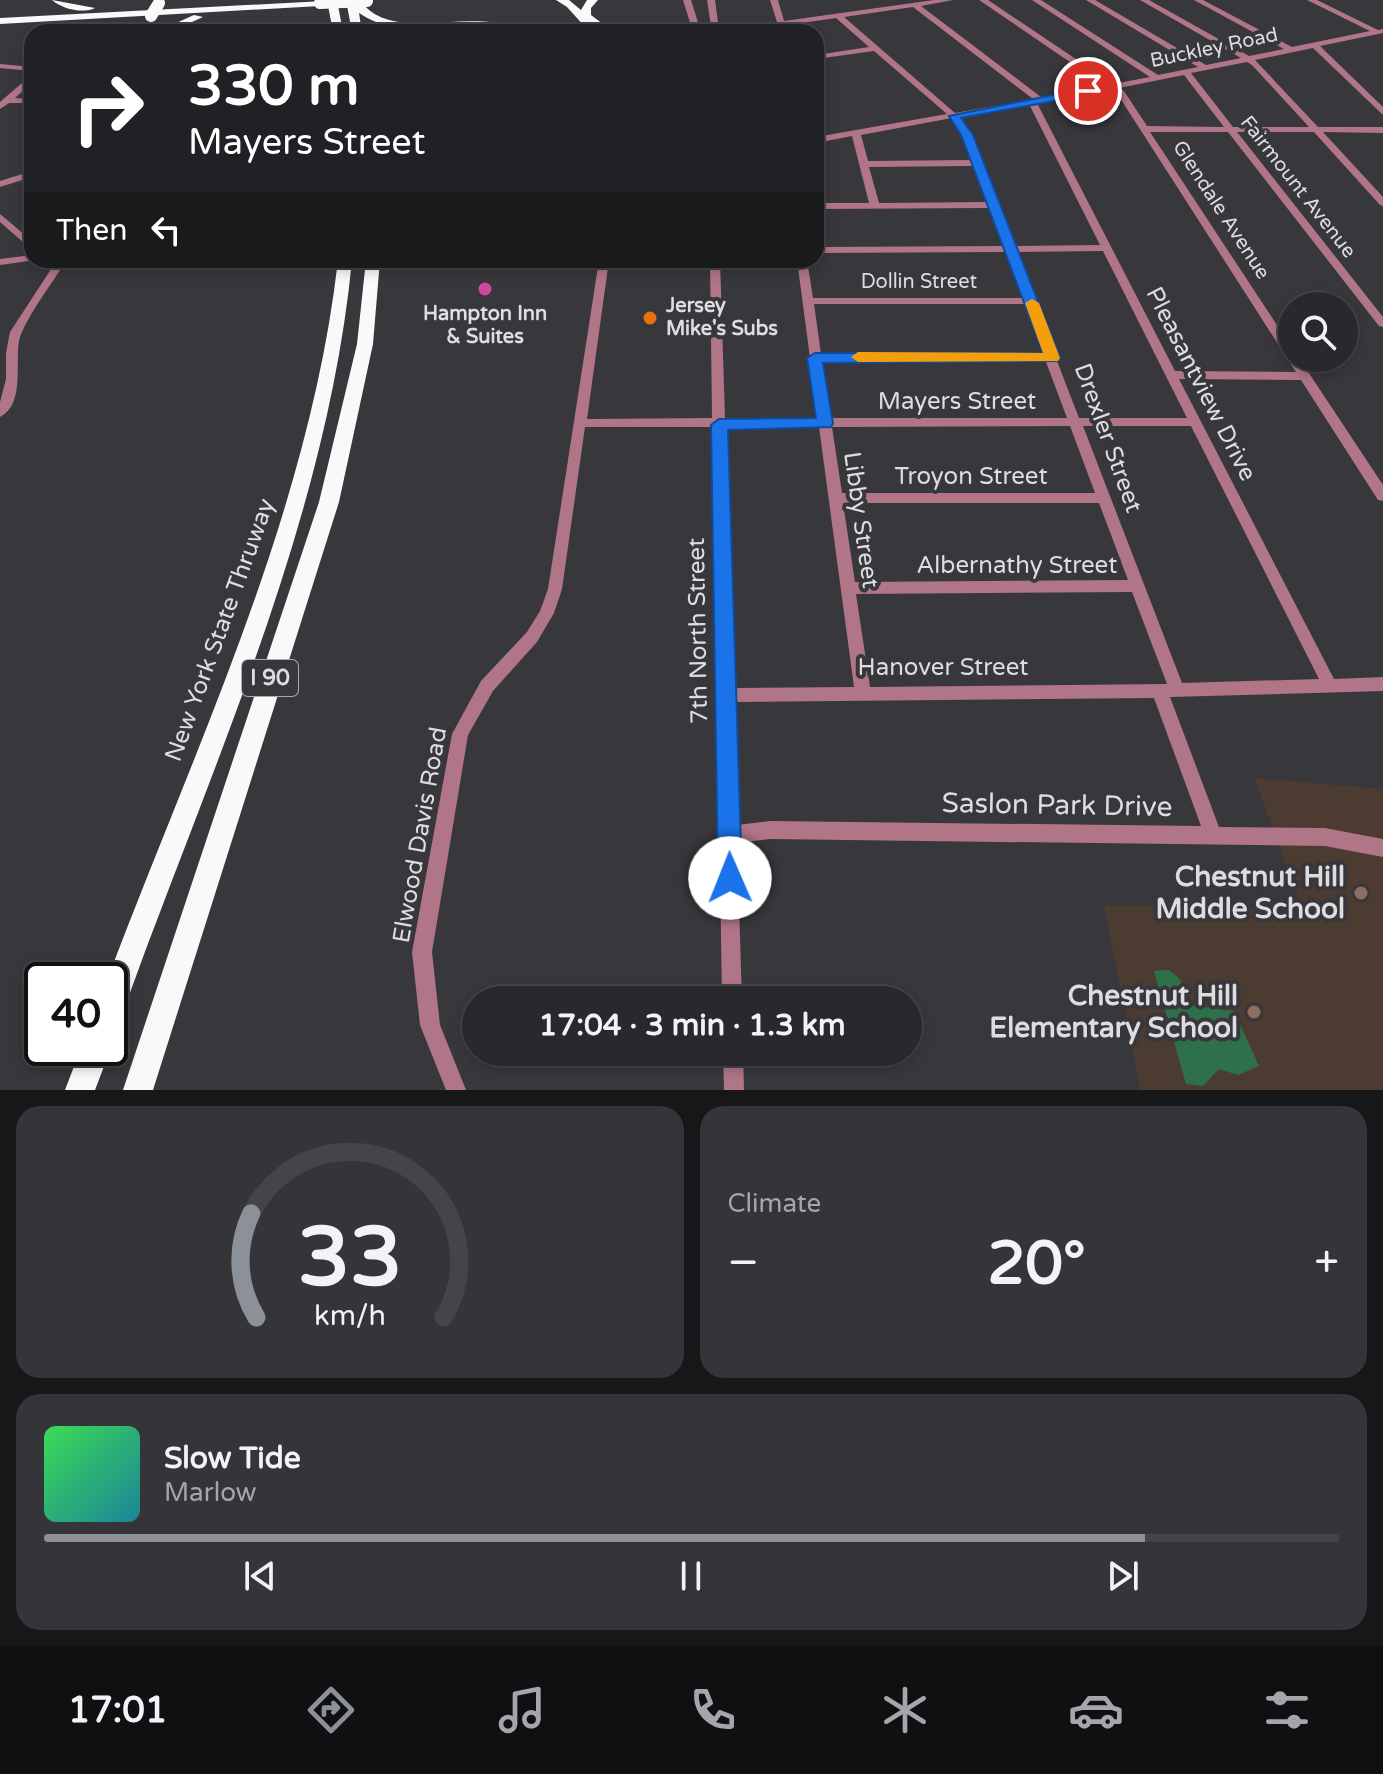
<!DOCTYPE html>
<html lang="en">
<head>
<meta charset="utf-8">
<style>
	body { margin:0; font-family:"Varela Round",sans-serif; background:#353539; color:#f1f3f6; height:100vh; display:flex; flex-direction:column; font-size:30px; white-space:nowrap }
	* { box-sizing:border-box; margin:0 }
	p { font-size:26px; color:#a5a6aa }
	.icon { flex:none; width:44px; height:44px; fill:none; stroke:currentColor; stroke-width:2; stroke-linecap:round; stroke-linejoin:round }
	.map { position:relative; height:1090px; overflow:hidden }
	.panel { display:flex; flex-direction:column; gap:16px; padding:16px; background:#171719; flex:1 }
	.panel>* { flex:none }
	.hud { position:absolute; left:24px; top:24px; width:800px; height:244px; border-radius:24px; box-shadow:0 4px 12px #0003,0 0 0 2px #454549; background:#202124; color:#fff; overflow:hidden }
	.buttons { position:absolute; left:1278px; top:292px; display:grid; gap:16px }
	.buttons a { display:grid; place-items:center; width:80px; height:80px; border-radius:50%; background:#29292d; box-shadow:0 4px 12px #0003,0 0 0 2px #454549; font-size:40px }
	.speed { position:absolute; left:24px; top:962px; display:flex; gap:16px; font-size:40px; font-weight:700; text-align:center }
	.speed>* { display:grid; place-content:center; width:104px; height:104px; border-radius:50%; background:#29292d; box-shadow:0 4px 12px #0003,0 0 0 2px #454549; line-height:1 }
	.speed .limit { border:4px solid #111; border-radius:12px; background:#fff; color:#111 }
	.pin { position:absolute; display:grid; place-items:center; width:68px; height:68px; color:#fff; margin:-34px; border:4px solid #fff; border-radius:50%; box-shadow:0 2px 8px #0007 }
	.me { position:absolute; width:88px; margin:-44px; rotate:359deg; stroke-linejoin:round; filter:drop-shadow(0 0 6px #0008) }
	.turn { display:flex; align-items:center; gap:28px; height:168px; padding:0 32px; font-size:36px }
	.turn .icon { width:104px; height:104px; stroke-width:2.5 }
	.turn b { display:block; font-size:56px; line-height:68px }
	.then { display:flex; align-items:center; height:76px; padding:0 32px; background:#0003; gap:16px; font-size:30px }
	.big { font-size:60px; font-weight:700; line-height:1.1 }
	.panel .tile { flex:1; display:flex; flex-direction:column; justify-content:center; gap:12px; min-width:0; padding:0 28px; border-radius:24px; background:#353539 }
	.panel .dial { align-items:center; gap:0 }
	.dial svg { height:208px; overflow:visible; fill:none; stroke:#454549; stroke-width:7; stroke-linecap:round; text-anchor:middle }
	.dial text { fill:#f1f3f6; stroke:none }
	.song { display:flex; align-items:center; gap:24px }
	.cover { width:96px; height:96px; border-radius:12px; background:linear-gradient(135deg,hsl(130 70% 55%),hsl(190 70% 35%)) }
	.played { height:8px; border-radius:4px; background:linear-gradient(90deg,#8c9099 85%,#454549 85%) }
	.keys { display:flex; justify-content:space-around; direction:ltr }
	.heat { display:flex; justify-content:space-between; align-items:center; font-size:44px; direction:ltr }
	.panel .tiles { flex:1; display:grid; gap:16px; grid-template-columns:1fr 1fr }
	.tile:last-child { grid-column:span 2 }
	.trip { position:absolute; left:462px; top:986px; width:460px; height:80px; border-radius:40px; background:#29292d; box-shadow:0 4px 12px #0003,0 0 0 2px #454549; font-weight:700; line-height:80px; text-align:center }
	.tabs { display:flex; height:128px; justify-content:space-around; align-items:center; background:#101012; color:#a5a6aa }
	.tabs .icon { width:56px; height:56px }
	.tabs .current { color:#8c9099 }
	.tabs b { font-size:36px; color:#f1f3f6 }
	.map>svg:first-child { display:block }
	.education { fill:#4c3b31 }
	.green { fill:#2d704a }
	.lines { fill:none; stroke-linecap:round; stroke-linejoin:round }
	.minor { fill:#b07587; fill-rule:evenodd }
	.highway { fill:#f9f9f9; fill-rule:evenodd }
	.highway-bridge { stroke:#f9f9f9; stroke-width:12 }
	.route { fill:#1a73e8; stroke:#114b97; stroke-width:2 }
	.slow { fill:#f59e0b }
	.hotel-dot { fill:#d1479c; stroke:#37373c; stroke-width:3 }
	.food-dot { fill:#e8710a; stroke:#37373c; stroke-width:3 }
	.education-dot { fill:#8d6e63; stroke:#37373c; stroke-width:3 }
	.labels { text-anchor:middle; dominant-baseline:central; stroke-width:8; stroke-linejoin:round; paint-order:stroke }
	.far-street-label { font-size:20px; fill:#dddde0; stroke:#37373c }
	.far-poi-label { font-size:20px; font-weight:bold; fill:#dddde0; stroke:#37373c; text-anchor:start }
	.shield { fill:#37373c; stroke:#ababaf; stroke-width:2 }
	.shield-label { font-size:22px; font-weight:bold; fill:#dddde0 }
	.street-label { font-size:24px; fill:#dddde0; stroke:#37373c }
	.near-street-label { font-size:28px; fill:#dddde0; stroke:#37373c }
	.near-poi-label { font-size:28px; font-weight:bold; fill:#dddde0; stroke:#37373c; text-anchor:end }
</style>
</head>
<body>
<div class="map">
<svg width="1383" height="1090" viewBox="0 0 1383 1090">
	<rect width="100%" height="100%" fill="#37373c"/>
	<path class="education" d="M1254,778L1383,789V1090H1140L1104,905L1303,911Z"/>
	<path class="green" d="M1169,970L1180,979L1190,1005L1234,1011L1259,1066L1238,1075L1219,1069L1203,1086L1186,1084L1154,971Z"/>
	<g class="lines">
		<g class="minor">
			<path d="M683,0H691L701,32H693Z"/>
			<path d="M707,0H715L719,30L777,22L770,0H778L784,21L934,0H953L921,6L1041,97L1105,86L979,0H988L1113,84L1150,77L1032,0H1041L1158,75L1198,67L1086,0H1095L1206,65L1241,58L1140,0H1149L1249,56L1284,49L1194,0H1203L1292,47L1370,31L1307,0H1317L1378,30L1383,29V33L1320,46L1383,107V115L1313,48L1255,60L1318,127H1383V133L1323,132L1383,197V206L1380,205L1314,132H1237L1383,317V327L1379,326L1228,132H1150L1292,348V358H1299L1383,485V501L1378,500L1301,380L1179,379L1334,679L1383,677V691L1170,697L1219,827L1325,828L1383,839V857L1325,846L770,839L737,843L742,1000H722L713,427H585L562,589L554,613L537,642L493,691L468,735L432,952L440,1025L466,1090H446L420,1025L412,952L452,734L481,681L527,632L540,611L548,589L599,260H609L587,419L712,418L710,260H720L725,418H818L797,260H807L813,298H1022L1005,252L816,253V247L1002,246L988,208L816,209V203H869L852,136L816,143V137L947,114L874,51L816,59V55L869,47L836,18L737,32H712ZM913,7L1033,99L955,113L844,17ZM1247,62L1252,65L1309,127H1233L1191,73ZM1184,75L1224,127L1147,126L1124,91L1119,88ZM1111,90L1118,95L1296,372L1175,371L1037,103ZM1029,104L1100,245L1013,246L964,121L960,117ZM952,118L956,122L970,160L868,161L861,135ZM972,166L986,202L879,203L869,167ZM1103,251L1187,418H1079L1057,361L1059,358L1055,355L1035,303L1036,301L1033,298L1015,252ZM814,304H1024L1043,354H821ZM822,362H1046L1067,418H831ZM1070,426L1095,493H842L832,427ZM1083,426H1191L1319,679L1182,683ZM725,427H819L854,687L733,688ZM843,503H1099L1128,580L855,582ZM1132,592L1167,684L870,687L856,594ZM1154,698L1201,826L770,821L737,825L733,702Z"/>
			<path d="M0,64L32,67V71L0,68Z"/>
			<path d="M29,77H32V83L15,98L32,99V103H9L0,109V102Z"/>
			<path d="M32,171V177L0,187V181Z"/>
			<path d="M0,214L32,241V250L0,222Z"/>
			<path d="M32,255V260H36L0,265V259Z"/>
			<path d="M57,260H67C54,280 24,320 19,341C15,364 25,404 0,417V402L6,379V353L10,332Z"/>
			<path d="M723,1052H743L744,1090H724Z"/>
		</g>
		<g class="highway">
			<path d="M52,0L95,8C83,14 62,9 52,0Z"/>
			<path d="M327,0H337L343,32H333Z"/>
			<path d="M346,0H360C392,47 477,3 521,32C504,32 488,28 470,27C432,26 392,36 359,13L362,32H352Z"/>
			<path d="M556,0H569L581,10L587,0H598L591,8V15L603,24L626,32L586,28L567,7Z"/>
			<path d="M324,1L325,3L320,6L0,24V18Z"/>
			<path d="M194,15L203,17L170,32H156Z"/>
			<path d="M76,23L114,32L72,28V24Z"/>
			<path d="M669,29H693L698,32H664Z"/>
			<path d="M338,260H352C327,520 212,764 124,1009L120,1019L110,1023V980H107C196,744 309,513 338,260Z"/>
			<path d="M366,260H380L373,344L339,502L153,1090H123L319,502L357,344Z"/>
			<path d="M110,1047L111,1048L95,1090H65L81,1048Z"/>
		</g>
		<g class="highway-bridge">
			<path d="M320,3L367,1"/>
			<path d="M151,16L159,3"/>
		</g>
	</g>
	<path class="route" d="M1088,88L1092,89V94L961,118L973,135L1060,358L1058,361L823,363L833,423L831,427L728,430L742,878L738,887L730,890L721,887L718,878L711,425L719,419L816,418L807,358L815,353H1043L961,135L949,116Z"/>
	<path class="slow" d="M1032,299L1039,303L1060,358L1058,361L858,362L851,357L858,352L1043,353L1025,303Z"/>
	<circle class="hotel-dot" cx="485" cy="289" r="8"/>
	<circle class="food-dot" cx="650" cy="318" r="8"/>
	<g class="education-dot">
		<circle cx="1361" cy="893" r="8"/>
		<circle cx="1254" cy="1012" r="8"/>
	</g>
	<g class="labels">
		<g class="far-street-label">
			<text transform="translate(1214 48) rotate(-12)">Buckley Road</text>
			<text transform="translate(1298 187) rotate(52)">Fairmount Avenue</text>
			<text transform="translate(1221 210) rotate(57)">Glendale Avenue</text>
			<text x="919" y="282">Dollin Street</text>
		</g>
		<g class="far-poi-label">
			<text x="666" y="306">Jersey<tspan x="666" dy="23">Mike's Subs</tspan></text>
			<text x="485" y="314" text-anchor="middle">Hampton Inn<tspan x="485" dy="23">&amp; Suites</tspan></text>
		</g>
		<rect class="shield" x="242" y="660" width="56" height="36" rx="6"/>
		<g class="shield-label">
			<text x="270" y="678">I 90</text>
		</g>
		<g class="street-label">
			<text transform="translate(1201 384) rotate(63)">Pleasantview Drive</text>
			<text x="957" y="401">Mayers Street</text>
			<text transform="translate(1108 438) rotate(70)">Drexler Street</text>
			<text x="971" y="476">Troyon Street</text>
			<text transform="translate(861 520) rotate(82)">Libby Street</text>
			<text x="1017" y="565">Albernathy Street</text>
			<text transform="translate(220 630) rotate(-70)">New York State Thruway</text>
			<text transform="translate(698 631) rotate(-91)">7th North Street</text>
			<text x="943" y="667">Hanover Street</text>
			<text transform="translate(420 835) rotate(-80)">Elwood Davis Road</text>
		</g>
		<g class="near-street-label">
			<text transform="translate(1057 805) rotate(1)">Saslon Park Drive</text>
		</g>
		<g class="near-poi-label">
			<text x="1345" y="877">Chestnut Hill<tspan x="1345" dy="32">Middle School</tspan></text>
			<text x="1238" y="996">Chestnut Hill<tspan x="1238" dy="32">Elementary School</tspan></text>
		</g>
	</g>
</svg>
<div class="buttons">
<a><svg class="icon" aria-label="search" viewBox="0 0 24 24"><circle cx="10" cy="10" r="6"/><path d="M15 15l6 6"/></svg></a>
</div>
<div class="speed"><div class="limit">40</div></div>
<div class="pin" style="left:1088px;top:91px;background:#d93025"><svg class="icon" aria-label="arrive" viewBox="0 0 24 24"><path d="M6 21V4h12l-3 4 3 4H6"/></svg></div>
<svg class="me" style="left:730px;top:878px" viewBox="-20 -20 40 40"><circle r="19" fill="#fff"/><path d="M0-13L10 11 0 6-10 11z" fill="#1a73e8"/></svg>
<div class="trip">17:04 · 3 min · 1.3 km</div>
<div class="hud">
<div class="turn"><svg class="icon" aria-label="right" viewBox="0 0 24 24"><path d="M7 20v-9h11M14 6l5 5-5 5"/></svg><div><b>330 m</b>Mayers Street</div></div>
<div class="then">Then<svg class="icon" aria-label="left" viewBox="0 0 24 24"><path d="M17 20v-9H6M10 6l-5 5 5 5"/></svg></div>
</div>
</div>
<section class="panel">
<div class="tiles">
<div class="tile dial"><svg viewBox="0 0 100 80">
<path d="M14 69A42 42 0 1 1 86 69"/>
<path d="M14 69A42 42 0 0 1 12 29" stroke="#8c9099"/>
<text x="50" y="56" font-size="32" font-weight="700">33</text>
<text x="50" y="72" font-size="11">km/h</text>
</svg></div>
<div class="tile"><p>Climate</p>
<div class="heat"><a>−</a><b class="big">20°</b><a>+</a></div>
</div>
<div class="tile">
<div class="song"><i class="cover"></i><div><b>Slow Tide</b><p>Marlow</p></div></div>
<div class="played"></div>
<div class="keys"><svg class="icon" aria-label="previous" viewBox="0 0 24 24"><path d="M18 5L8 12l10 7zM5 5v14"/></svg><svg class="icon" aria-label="pause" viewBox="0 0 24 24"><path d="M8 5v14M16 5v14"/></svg><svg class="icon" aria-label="next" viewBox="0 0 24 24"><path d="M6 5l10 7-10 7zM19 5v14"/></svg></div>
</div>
</div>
</section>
<nav class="tabs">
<b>17:01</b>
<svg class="icon current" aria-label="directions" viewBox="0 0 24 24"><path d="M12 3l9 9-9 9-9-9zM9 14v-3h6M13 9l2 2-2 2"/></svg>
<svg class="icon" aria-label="music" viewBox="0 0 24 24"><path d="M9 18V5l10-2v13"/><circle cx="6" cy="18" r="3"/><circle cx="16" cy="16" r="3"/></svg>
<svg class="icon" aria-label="phone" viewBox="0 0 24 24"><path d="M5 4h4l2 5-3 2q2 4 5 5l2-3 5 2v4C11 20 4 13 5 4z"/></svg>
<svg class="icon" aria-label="climate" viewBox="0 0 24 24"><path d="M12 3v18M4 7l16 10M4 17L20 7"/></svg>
<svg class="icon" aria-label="car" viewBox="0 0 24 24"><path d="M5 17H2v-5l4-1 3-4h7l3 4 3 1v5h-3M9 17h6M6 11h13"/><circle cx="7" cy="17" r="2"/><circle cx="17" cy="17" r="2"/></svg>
<svg class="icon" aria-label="filters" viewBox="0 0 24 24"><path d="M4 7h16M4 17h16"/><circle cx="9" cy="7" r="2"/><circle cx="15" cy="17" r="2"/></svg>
</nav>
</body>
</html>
